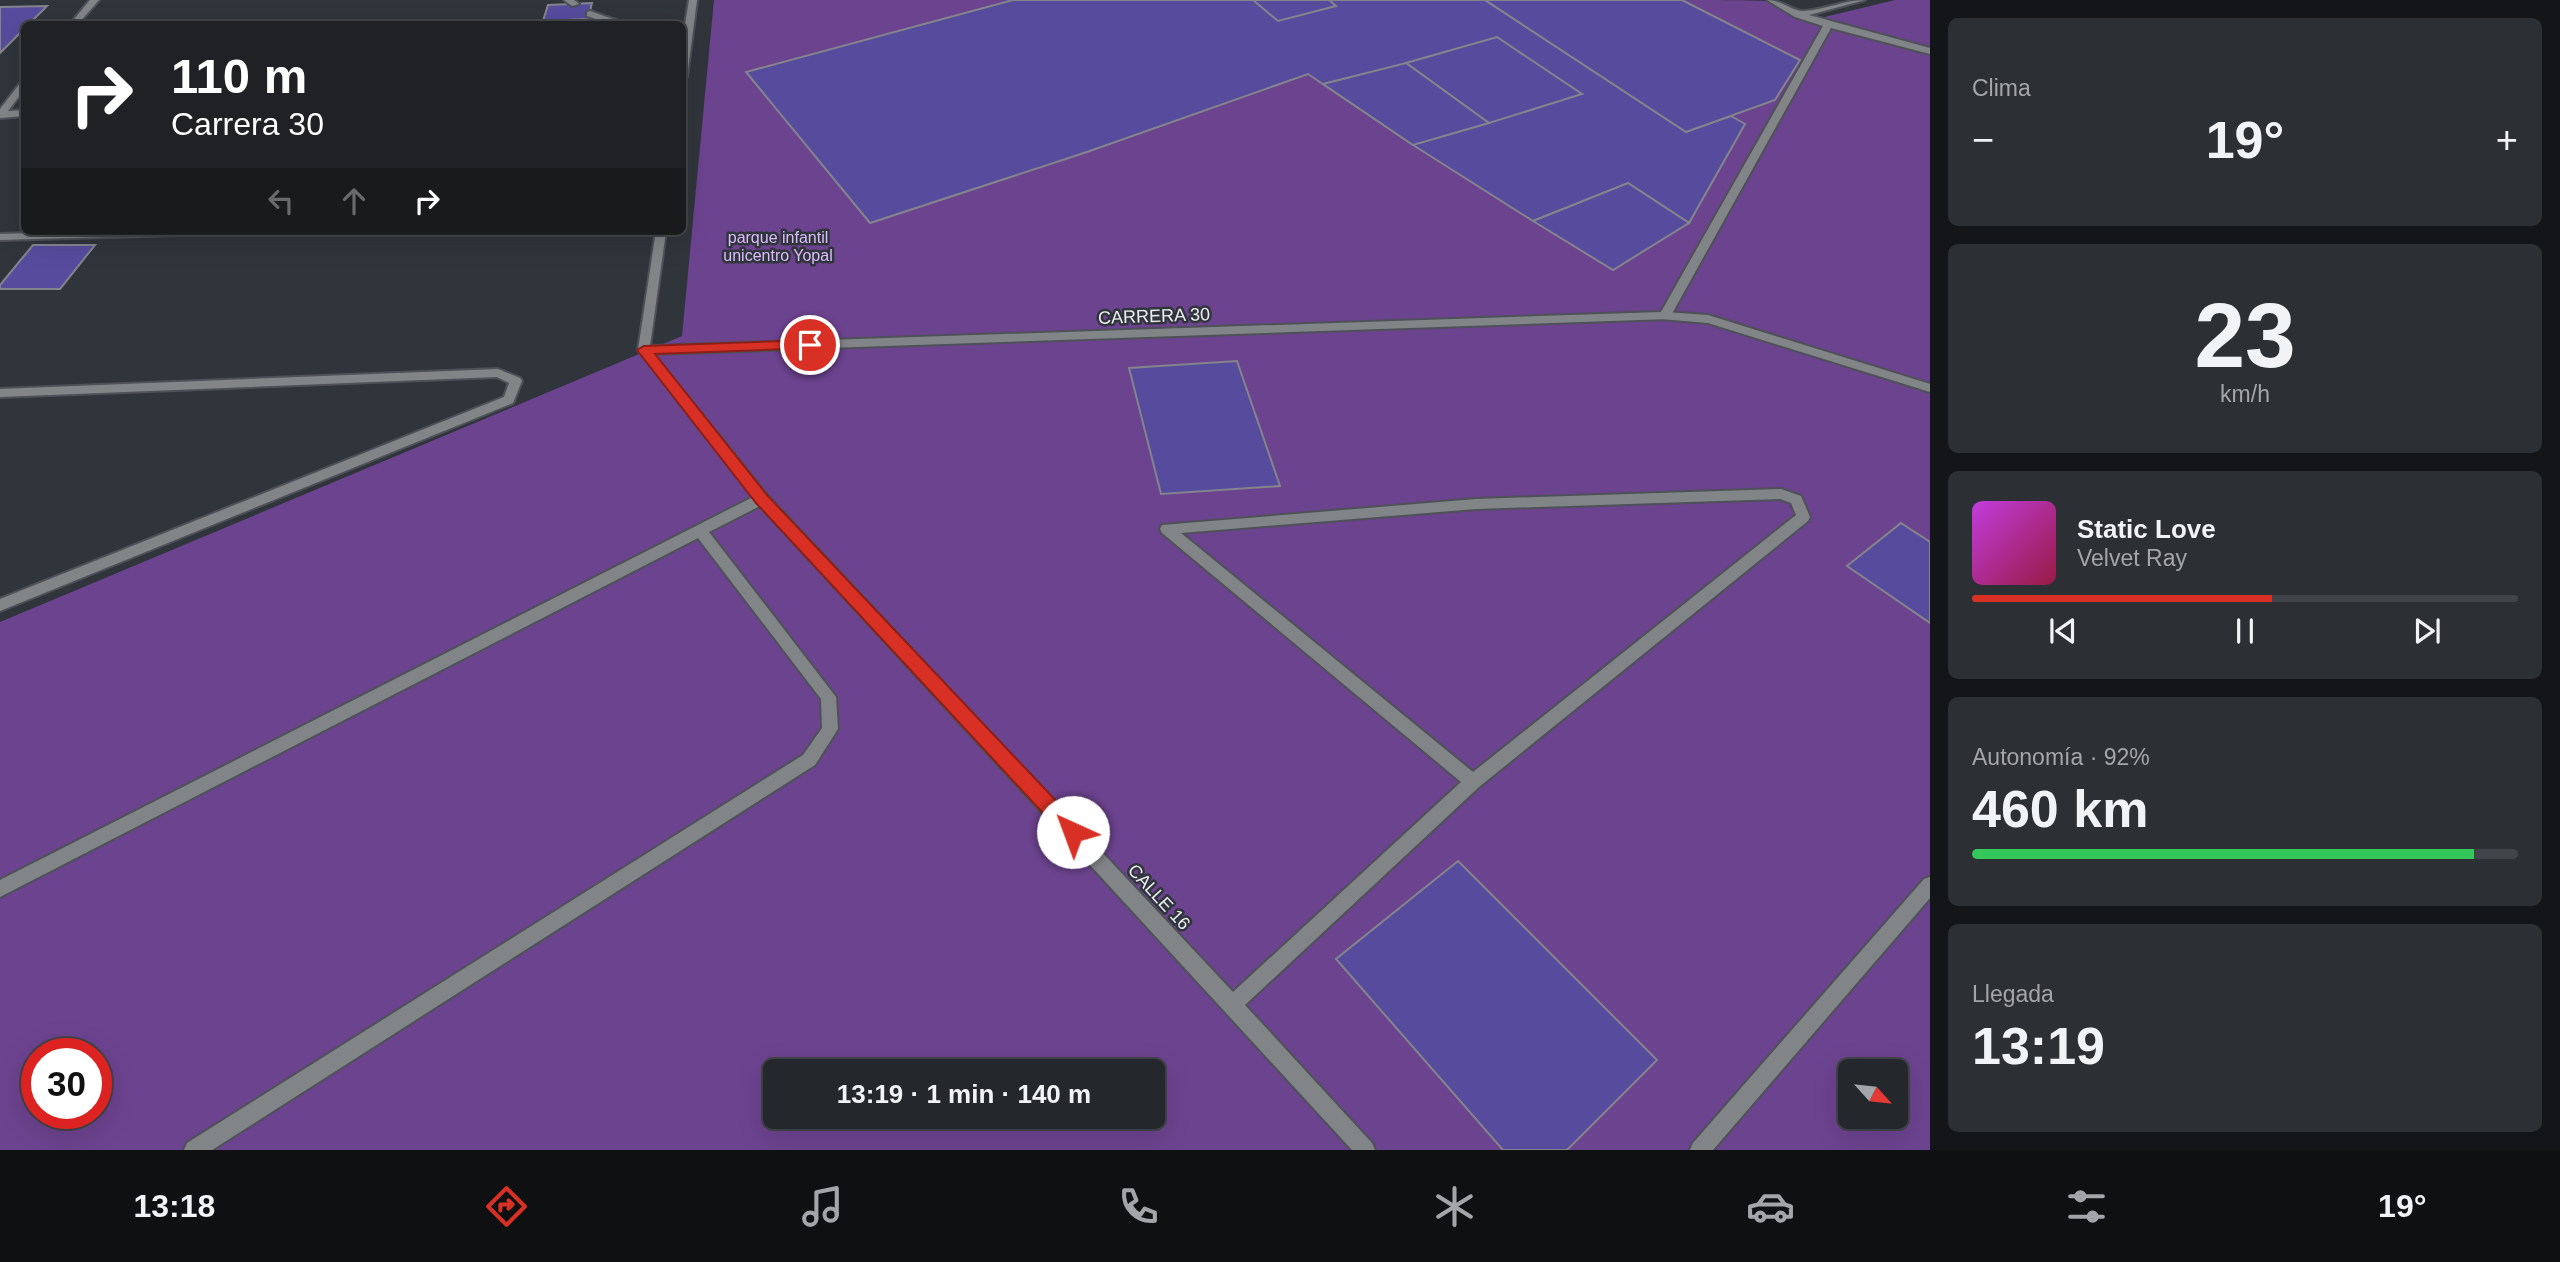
<!DOCTYPE html>
<html lang="es">
<head>
<meta charset="utf-8">
<style>
	body { margin:0; font-family:Arial,sans-serif; background:#2c2f34; color:#f1f3f6; height:100vh; display:flex; flex-direction:column; font-size:26px; white-space:nowrap }
	* { box-sizing:border-box; margin:0 }
	p { font-size:23px; color:#a3a5a9 }
	.icon { flex:none; width:38px; height:38px; fill:none; stroke:currentColor; stroke-width:2; stroke-linecap:round; stroke-linejoin:round }
	.map { position:relative; flex:1; overflow:hidden }
	.sheet { display:flex; flex-direction:column; gap:18px; padding:18px; background:#141518; width:630px }
	.sheet>* { flex:none }
	.guide { position:absolute; left:21px; top:21px; width:665px; height:214px; border-radius:10px; box-shadow:0 7px 28px #0002,0 0 0 2px #414448; background:#202124; color:#fff; overflow:hidden }
	.needle { width:46px; rotate:117deg }
	.tools { position:absolute; left:1838px; top:1059px; display:grid; gap:14px }
	.tools a { display:grid; place-items:center; width:70px; height:70px; border-radius:10px; background:#24272c; box-shadow:0 7px 28px #0002,0 0 0 2px #414448; font-size:35px }
	.speed { position:absolute; left:21px; top:1038px; display:flex; gap:14px; font-size:35px; font-weight:700; text-align:center }
	.speed>* { display:grid; place-content:center; width:91px; height:91px; border-radius:50%; background:#24272c; box-shadow:0 7px 28px #0002,0 0 0 2px #414448; line-height:1 }
	.speed .limit { border:10px solid #d22; background:#fff; color:#111 }
	.pin { position:absolute; display:grid; place-items:center; width:60px; height:60px; color:#fff; margin:-30px; border:4px solid #fff; border-radius:50%; box-shadow:0 2px 7px #0007 }
	.me { position:absolute; width:77px; margin:-38px; rotate:317deg; stroke-linejoin:round; filter:drop-shadow(0 0 5px #0008) }
	.turn { display:flex; align-items:center; gap:24px; height:147px; padding:0 35px; font-size:32px }
	.turn .icon { width:91px; height:91px; stroke-width:2.5 }
	.turn b { display:block; font-size:49px; line-height:60px }
	.lanes { display:flex; align-items:center; height:66px; padding:0 35px; background:#0003; justify-content:center; gap:35px; direction:ltr }
	.lanes .off { opacity:.35 }
	.big { font-size:52px; font-weight:700; line-height:1.1 }
	.sheet .card { flex:1; display:flex; flex-direction:column; justify-content:center; gap:10px; min-width:0; padding:0 24px; border-radius:10px; background:#2c2f34 }
	.sheet .dial { align-items:center; gap:0 }
	.dial b { font-size:91px; line-height:1 }
	.song { display:flex; align-items:center; gap:21px }
	.cover { width:84px; height:84px; border-radius:10px; background:linear-gradient(135deg,hsl(290 70% 55%),hsl(340 70% 35%)) }
	.played { height:7px; border-radius:4px; background:linear-gradient(90deg,#d93025 55%,#414448 55%) }
	.keys { display:flex; justify-content:space-around; direction:ltr }
	.heat { display:flex; justify-content:space-between; align-items:center; font-size:38px; direction:ltr }
	.charge { height:10px; border-radius:5px; background:linear-gradient(90deg,#34c759 92%,#414448 0) }
	.trip { position:absolute; left:763px; top:1059px; width:402px; height:70px; border-radius:10px; background:#24272c; box-shadow:0 7px 28px #0002,0 0 0 2px #414448; font-weight:700; line-height:70px; text-align:center }
	.menu { display:flex; height:112px; justify-content:space-around; align-items:center; background:#0e1012; color:#a3a5a9 }
	.menu .icon { width:49px; height:49px }
	.menu .current { color:#d93025 }
	.menu b { font-size:32px; color:#f1f3f6 }
	main { display:flex; flex:1; min-height:0 }
	.map>svg:first-child { display:block }
	.green { fill:#6c438f; fill-rule:evenodd }
	.building { fill:#574b9d; stroke:#84848d; stroke-width:2 }
	.lines { fill:none; stroke-linecap:round; stroke-linejoin:round }
	.lane-casing { stroke:#4e5158; stroke-width:4 }
	.street-casing { stroke:#4e5158; stroke-width:4 }
	.lane { fill:#828588; fill-rule:evenodd }
	.street { fill:#828588; fill-rule:evenodd }
	.route { fill:#d93025; stroke:#8d1f18; stroke-width:2 }
	.labels { text-anchor:middle; dominant-baseline:central; stroke-width:5; stroke-linejoin:round; paint-order:stroke }
	.far-park-label { font-size:16px; fill:#dcbcfd; stroke:#30343b }
	.street-label { font-size:18px; fill:#eaecf1; stroke:#30343b }
</style>
</head>
<body>
<main>
<div class="map">
<svg width="1930" height="1150" viewBox="0 0 1930 1150">
	<rect width="100%" height="100%" fill="#30343b"/>
	<path class="green" d="M714,0H1013L746,72L870,223L1087,152L1308,74L1413,145L1613,270L1689,223L1745,124L1731,116L1775,100L1800,60L1682,0C1700,0 1750,0 1765,1C1785,8 1804,28 1826,25L1812,20L1895,0H1930V1150H0V622L682,336ZM37,1054H96V1113H37ZM775,1071H1153V1116H775ZM1850,1071H1895V1116H1850Z"/>
	<g class="building">
		<path d="M1013,0H1485L1686,132L1731,116L1745,124L1689,223L1628,183L1533,221L1413,145L1308,74L1087,152L870,223L746,72Z"/>
		<path d="M1253,0H1329L1336,6L1278,21Z"/>
		<path d="M1485,0H1682L1800,60L1775,100L1686,132Z"/>
		<path d="M592,3L588,19L543,21L548,5Z"/>
		<path d="M47,6L29,24H24V29L0,53V7Z"/>
		<path d="M1497,37L1582,94L1489,123L1406,63Z"/>
		<path d="M1406,63L1489,123L1413,145L1323,84Z"/>
		<path d="M1628,183L1689,223L1613,270L1533,221Z"/>
		<path d="M33,245H95L60,289H0V285Z"/>
		<path d="M1237,361L1280,486L1161,494L1129,368Z"/>
		<path d="M1901,523L1930,542V623L1847,566Z"/>
		<path d="M1458,861L1657,1060L1567,1150H1503L1336,959Z"/>
	</g>
	<g class="lines">
		<defs>
			<g id="lane">
				<path d="M564,0H574L579,4L572,6Z"/>
				<path d="M590,11L621,22L622,24H611L587,16V12Z"/>
				<path d="M1665,312L1708,315L1930,384V392L1708,323L1661,319L1659,316Z"/>
			</g>
			<g id="street">
				<path d="M90,0H99L78,24H70Z"/>
				<path d="M689,0H697L687,77L682,80V43Z"/>
				<path d="M1767,0C1782,0 1793,12 1804,11C1825,10 1844,0 1865,0L1809,15L1930,48V54L1831,28L1669,319L653,354L767,495L1233,992L1461,782L1162,533L1160,529L1162,525L1476,499L1781,489L1801,496L1810,517L1808,521L1479,787L1245,1005L1372,1143L1375,1150H1352L760,506L709,532L836,697L838,729L815,765L212,1150H184L187,1143L803,755L822,728L821,699L698,538L0,897V880L753,497L638,350L656,231H666L650,346L1661,312L1823,26L1795,17ZM1780,499L1791,503L1796,515L1473,772L1181,533L1476,509Z"/>
				<path d="M24,81V90L8,111L24,110V116L0,118V109L21,82Z"/>
				<path d="M96,231H215L210,234L0,240V234Z"/>
				<path d="M498,369L520,378L522,381L513,403L0,611V599L504,397L509,383L497,377L0,397V389Z"/>
				<path d="M1930,877V898L1713,1150H1690L1693,1143L1924,879Z"/>
			</g>
		</defs>
		<use href="#lane" class="lane-casing"/>
		<use href="#street" class="street-casing"/>
		<use href="#lane" class="lane"/>
		<use href="#street" class="street"/>
	</g>
	<path class="route" d="M810,340L816,345L814,348L655,354L767,495L1080,826L1082,832L1080,838L1073,841L1066,838L756,503L637,350L644,346Z"/>
	<g class="labels">
		<g class="far-park-label">
			<text x="778" y="237">parque infantil<tspan x="778" dy="18">unicentro Yopal</tspan></text>
		</g>
		<g class="street-label">
			<text transform="translate(1154 316) rotate(-2)">CARRERA 30</text>
			<text transform="translate(1159 897) rotate(47)">CALLE 16</text>
		</g>
	</g>
</svg>
<div class="tools">
<a><svg class="needle" viewBox="-14 -14 28 28"><path d="M0-13l5 13h-10z" fill="#e53935"/><path d="M0 13l5-13h-10z" fill="#a3a5a9"/></svg></a>
</div>
<div class="speed"><div class="limit">30</div></div>
<div class="pin" style="left:810px;top:345px;background:#d93025"><svg class="icon" aria-label="arrive" viewBox="0 0 24 24"><path d="M6 21V4h12l-3 4 3 4H6"/></svg></div>
<svg class="me" style="left:1073px;top:832px" viewBox="-20 -20 40 40"><circle r="19" fill="#fff"/><path d="M0-13L10 11 0 6-10 11z" fill="#d93025"/></svg>
<div class="trip">13:19 · 1 min · 140 m</div>
<div class="guide">
<div class="turn"><svg class="icon" aria-label="right" viewBox="0 0 24 24"><path d="M7 20v-9h11M14 6l5 5-5 5"/></svg><div><b>110 m</b>Carrera 30</div></div>
<div class="lanes"><svg class="icon off" aria-label="left" viewBox="0 0 24 24"><path d="M17 20v-9H6M10 6l-5 5 5 5"/></svg><svg class="icon off" aria-label="ahead" viewBox="0 0 24 24"><path d="M12 20V5M6 11l6-6 6 6"/></svg><svg class="icon" aria-label="right" viewBox="0 0 24 24"><path d="M7 20v-9h11M14 6l5 5-5 5"/></svg></div>
</div>
</div>
<section class="sheet">
<div class="card"><p>Clima</p>
<div class="heat"><a>−</a><b class="big">19°</b><a>+</a></div>
</div>
<div class="card dial"><b>23</b><p>km/h</p></div>
<div class="card">
<div class="song"><i class="cover"></i><div><b>Static Love</b><p>Velvet Ray</p></div></div>
<div class="played"></div>
<div class="keys"><svg class="icon" aria-label="previous" viewBox="0 0 24 24"><path d="M18 5L8 12l10 7zM5 5v14"/></svg><svg class="icon" aria-label="pause" viewBox="0 0 24 24"><path d="M8 5v14M16 5v14"/></svg><svg class="icon" aria-label="next" viewBox="0 0 24 24"><path d="M6 5l10 7-10 7zM19 5v14"/></svg></div>
</div>
<div class="card"><p>Autonomía · 92%</p><b class="big">460 km</b><div class="charge"></div></div>
<div class="card"><p>Llegada</p><b class="big">13:19</b></div>
</section>
</main>
<nav class="menu">
<b>13:18</b>
<svg class="icon current" aria-label="directions" viewBox="0 0 24 24"><path d="M12 3l9 9-9 9-9-9zM9 14v-3h6M13 9l2 2-2 2"/></svg>
<svg class="icon" aria-label="music" viewBox="0 0 24 24"><path d="M9 18V5l10-2v13"/><circle cx="6" cy="18" r="3"/><circle cx="16" cy="16" r="3"/></svg>
<svg class="icon" aria-label="phone" viewBox="0 0 24 24"><path d="M5 4h4l2 5-3 2q2 4 5 5l2-3 5 2v4C11 20 4 13 5 4z"/></svg>
<svg class="icon" aria-label="climate" viewBox="0 0 24 24"><path d="M12 3v18M4 7l16 10M4 17L20 7"/></svg>
<svg class="icon" aria-label="car" viewBox="0 0 24 24"><path d="M5 17H2v-5l4-1 3-4h7l3 4 3 1v5h-3M9 17h6M6 11h13"/><circle cx="7" cy="17" r="2"/><circle cx="17" cy="17" r="2"/></svg>
<svg class="icon" aria-label="filters" viewBox="0 0 24 24"><path d="M4 7h16M4 17h16"/><circle cx="9" cy="7" r="2"/><circle cx="15" cy="17" r="2"/></svg>
<b>19°</b>
</nav>
</body>
</html>
